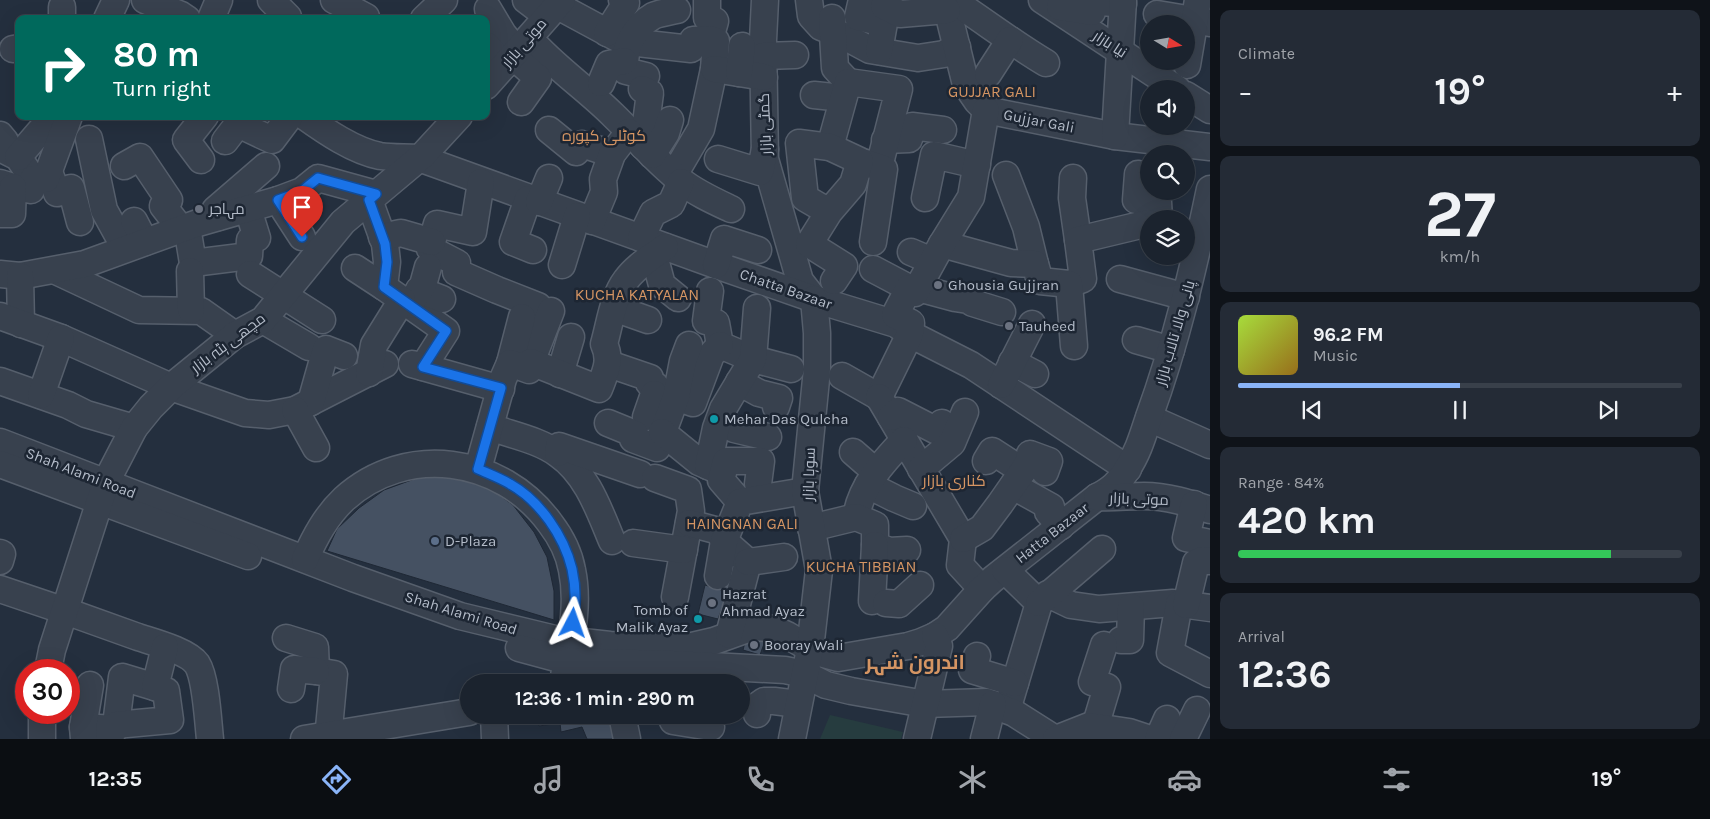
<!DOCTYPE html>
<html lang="en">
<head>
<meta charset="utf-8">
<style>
	body { margin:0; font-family:Karla,Cairo,sans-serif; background:#242b36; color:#f1f3f6; height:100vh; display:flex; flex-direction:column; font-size:19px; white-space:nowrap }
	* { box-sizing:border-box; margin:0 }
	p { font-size:16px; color:#a0a4aa }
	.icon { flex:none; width:28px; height:28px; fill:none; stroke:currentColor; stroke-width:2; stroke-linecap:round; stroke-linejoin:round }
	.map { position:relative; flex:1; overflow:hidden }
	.sheet { display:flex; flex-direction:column; gap:10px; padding:10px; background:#0f1319; width:500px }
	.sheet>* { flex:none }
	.banner { position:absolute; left:15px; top:15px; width:475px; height:105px; border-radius:10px; box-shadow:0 5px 20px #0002,0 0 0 1px #39404a; background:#00695c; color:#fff; overflow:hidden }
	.needle { width:32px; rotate:101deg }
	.buttons { position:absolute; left:1140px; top:15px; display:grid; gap:10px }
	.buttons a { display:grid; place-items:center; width:55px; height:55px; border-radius:50%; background:#1b232e; box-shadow:0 5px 20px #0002,0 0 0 1px #39404a; font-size:25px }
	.speed { position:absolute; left:15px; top:659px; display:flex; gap:10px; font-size:25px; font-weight:700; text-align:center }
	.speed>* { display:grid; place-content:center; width:65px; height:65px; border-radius:50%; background:#1b232e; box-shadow:0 5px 20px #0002,0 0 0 1px #39404a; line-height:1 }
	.speed .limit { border:8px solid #d22; background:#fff; color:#111 }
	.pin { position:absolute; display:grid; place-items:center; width:42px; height:42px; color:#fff; margin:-51px -21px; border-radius:50% 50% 50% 0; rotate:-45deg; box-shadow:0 0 5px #0007 }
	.pin .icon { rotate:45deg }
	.me { position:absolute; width:55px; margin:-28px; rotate:4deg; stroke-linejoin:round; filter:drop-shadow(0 0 4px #0008) }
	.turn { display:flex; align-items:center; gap:18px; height:105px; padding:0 15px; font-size:22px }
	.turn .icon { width:65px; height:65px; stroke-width:2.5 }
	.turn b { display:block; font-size:35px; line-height:42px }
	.big { font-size:38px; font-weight:700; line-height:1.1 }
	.sheet .tile { flex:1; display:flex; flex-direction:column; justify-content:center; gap:8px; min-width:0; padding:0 18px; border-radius:10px; background:#242b36 }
	.sheet .dial { align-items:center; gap:0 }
	.dial b { font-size:65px; line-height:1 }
	.song { display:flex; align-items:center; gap:15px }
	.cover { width:60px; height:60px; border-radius:8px; background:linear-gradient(135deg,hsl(80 70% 55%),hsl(40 70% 35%)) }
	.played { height:5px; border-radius:2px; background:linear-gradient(90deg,#8ab4f8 50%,#39404a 50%) }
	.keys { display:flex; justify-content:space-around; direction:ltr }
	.heat { display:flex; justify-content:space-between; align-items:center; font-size:28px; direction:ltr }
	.charge { height:8px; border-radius:4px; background:linear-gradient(90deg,#34c759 84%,#39404a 0) }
	.trip { position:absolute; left:460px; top:674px; width:290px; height:50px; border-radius:25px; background:#1b232e; box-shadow:0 5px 20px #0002,0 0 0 1px #39404a; font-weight:700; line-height:50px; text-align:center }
	.tabs { display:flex; height:80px; justify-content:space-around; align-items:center; background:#0b0e12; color:#a0a4aa }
	.tabs .icon { width:35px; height:35px }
	.tabs .active { color:#8ab4f8 }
	.tabs b { font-size:22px; color:#f1f3f6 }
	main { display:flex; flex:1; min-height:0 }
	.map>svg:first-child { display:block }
	.green { fill:#263c3f }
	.building { fill:#455162; stroke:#1f2835 }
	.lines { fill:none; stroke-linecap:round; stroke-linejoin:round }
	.minor-casing { stroke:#565f6c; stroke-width:29 }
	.minor { stroke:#38414e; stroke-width:26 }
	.route-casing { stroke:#114b97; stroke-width:12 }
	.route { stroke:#1a73e8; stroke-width:9 }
	.worship-dot { fill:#6b7280; stroke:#1d2633; stroke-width:2 }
	.culture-dot { fill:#0f9aa8; stroke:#1d2633; stroke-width:2 }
	.service-dot { fill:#5c6f8a; stroke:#1d2633; stroke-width:2 }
	.labels { text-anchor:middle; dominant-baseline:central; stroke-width:5; stroke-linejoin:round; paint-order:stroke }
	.street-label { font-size:15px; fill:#b4bcc9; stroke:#1d2633 }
	.poi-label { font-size:15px; fill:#b4bcc9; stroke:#1d2633; text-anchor:start }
	.neighbourhood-label { font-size:16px; fill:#d59563; stroke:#1d2633 }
	.district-label { font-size:20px; font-weight:bold; fill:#d59563; stroke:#1d2633 }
</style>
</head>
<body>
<main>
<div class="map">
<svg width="1210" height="739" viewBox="0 0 1210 739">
	<rect width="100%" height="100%" fill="#242f3e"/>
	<path class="green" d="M830,715L903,732L901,739H820Z"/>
	<g class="building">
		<path d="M447,474L488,487L513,505L534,532L547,557L554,591V620L327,551L337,529L359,508L384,490L417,478Z"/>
		<path d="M705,585L728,592L718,619L698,614Z"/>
		<path d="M747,635L765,641L760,655L743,650Z"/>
		<path d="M539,715H611L618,739H587L582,727L561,732L560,723L539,726Z"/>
	</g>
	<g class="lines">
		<defs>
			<g id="minor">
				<path d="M145,0L181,15L187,19"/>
				<path d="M271,0L288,17"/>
				<path d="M334,0L366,17"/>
				<path d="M526,0L547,16"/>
				<path d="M707,0V18L715,21L710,39"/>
				<path d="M765,0L763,40L765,159L800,281L814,299"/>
				<path d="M809,0L811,16L821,27L844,36L870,50L918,58L944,54L957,47"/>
				<path d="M945,0L966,85L977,101L986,110L1115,136L1210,147"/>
				<path d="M952,0C984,21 1014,44 1046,63"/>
				<path d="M1042,0L1177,89"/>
				<path d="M861,4L858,17L884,23L879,51"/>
				<path d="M558,6L621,40L629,42L691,49L693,40L710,39L716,41L714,69L701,129L674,175"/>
				<path d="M884,6L900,14L947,10"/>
				<path d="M62,7V19"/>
				<path d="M1060,7L1092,12L1093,1L1123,4"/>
				<path d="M488,9L503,34L517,51"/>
				<path d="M1157,14L1210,23"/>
				<path d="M832,18L835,68L848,82"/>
				<path d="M107,19L116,0"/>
				<path d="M211,19L219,0"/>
				<path d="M424,19L444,0"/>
				<path d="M607,33L626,3L622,0"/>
				<path d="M529,38C554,67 586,88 613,115C636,137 656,162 681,181C696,193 714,201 731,209"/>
				<path d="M486,45L505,65"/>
				<path d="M13,49L19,48"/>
				<path d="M513,56L538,78L521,102"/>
				<path d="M763,56L795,55"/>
				<path d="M1187,65L1198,0"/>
				<path d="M714,69L764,77"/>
				<path d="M739,73L742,46"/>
				<path d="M988,74L1010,40"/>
				<path d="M646,76L626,71C622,50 634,27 653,16C659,13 669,12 677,10"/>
				<path d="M601,83L609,64L624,61"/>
				<path d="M486,86L562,0"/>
				<path d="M642,89L650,93L643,146"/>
				<path d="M814,95L843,98"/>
				<path d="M1186,95L1210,110"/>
				<path d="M304,116C325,131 354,151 380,156C393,158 406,157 419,158L716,265L814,299L896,324L910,334L971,365L1128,469"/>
				<path d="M549,130L576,152L582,144L612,154"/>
				<path d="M0,135L5,141L4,150L18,157L33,179"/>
				<path d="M1115,136L1123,0"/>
				<path d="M89,139L104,210L125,248"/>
				<path d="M885,140L909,139L912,126L943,130"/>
				<path d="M225,141L238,124L272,140L290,116"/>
				<path d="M830,147L848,82L899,89L879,167"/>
				<path d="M652,155L666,133L670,120"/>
				<path d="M18,157L48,122L50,116"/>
				<path d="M718,159L760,172L765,149"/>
				<path d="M201,160L186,140L205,116"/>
				<path d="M866,163L884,169L873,242"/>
				<path d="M124,166L140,157L169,200L163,206L181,229"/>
				<path d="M49,172L57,193L71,188L80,222"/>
				<path d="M1138,174L1136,200L1158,202L1159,219"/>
				<path d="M1006,175L1026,227L1035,264"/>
				<path d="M1073,178L1072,198L1078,240"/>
				<path d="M481,182L473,232L437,224L430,249L457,263L456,272L497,290L538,306"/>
				<path d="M0,183L13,187L31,190L33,179H46L69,116"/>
				<path d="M925,198L934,155L977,165"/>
				<path d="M528,199L513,242L533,250"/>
				<path d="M278,200L302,237"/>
				<path d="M369,200L385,244L387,262L384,287L446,331L423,367"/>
				<path d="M539,202L549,178"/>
				<path d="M829,212L805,198L799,143L830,147L860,161L853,184L829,212L809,244L844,266L834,281"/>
				<path d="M0,214H12L13,187"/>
				<path d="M218,217L215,210L266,166"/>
				<path d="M134,221L145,242"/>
				<path d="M592,221L604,192L603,179L612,154L629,132"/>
				<path d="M187,227L193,263L249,256L250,240L257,238L248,209"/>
				<path d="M382,237L401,233L432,242"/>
				<path d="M641,238L653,213L671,204L681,182"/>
				<path d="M942,244L1011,263L1035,264L1040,281L1069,284L1083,279L1078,240L1149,223"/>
				<path d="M911,252L932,261"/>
				<path d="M654,255L662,285L678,298"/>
				<path d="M562,265L577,216"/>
				<path d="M716,265L724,239L758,250"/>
				<path d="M355,268L384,287"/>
				<path d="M873,269L909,288"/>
				<path d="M56,271L139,310L201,311L235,335"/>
				<path d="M190,271L191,310"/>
				<path d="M0,274L20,276L85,264L198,223L278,200L302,191L318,178L376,194"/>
				<path d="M250,274L322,320"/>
				<path d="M20,276L21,324"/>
				<path d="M1120,279L1186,297"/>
				<path d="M1069,284L1074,346"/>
				<path d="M918,288L955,298L968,300L973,303L1002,312"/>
				<path d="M419,290L442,299"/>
				<path d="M710,291L706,321L716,323L720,345L753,359L791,369"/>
				<path d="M409,305L423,285L428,267"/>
				<path d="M614,308L648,320"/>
				<path d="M0,316L61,338L171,387L245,413L269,415L295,410L385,364"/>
				<path d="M263,320L309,347"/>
				<path d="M1136,340L1171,350"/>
				<path d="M531,362L551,311"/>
				<path d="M1012,362L1035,374"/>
				<path d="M510,363L522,317"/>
				<path d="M412,364L501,389"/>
				<path d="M609,364L650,378L649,383L656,386L654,394L675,400"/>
				<path d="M369,373L374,345L402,300"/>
				<path d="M560,374L571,337"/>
				<path d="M842,376L879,397"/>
				<path d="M0,381L68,405L86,414L134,428"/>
				<path d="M739,382L759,393L779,398L776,407"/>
				<path d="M1001,385L1032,324"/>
				<path d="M41,395L61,338"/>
				<path d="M676,397L693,403L711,355L720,345"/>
				<path d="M879,397L910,334L911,323L895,315L909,288L915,293L942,244L971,197L986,110"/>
				<path d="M879,397L963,539L960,565L982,589"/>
				<path d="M311,402L326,349L344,356"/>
				<path d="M295,410L316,448"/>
				<path d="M646,417L654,394"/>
				<path d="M891,417L898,411L939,432L942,423"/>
				<path d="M1149,418L1210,445"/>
				<path d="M608,423L635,434L633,439L657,448L676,397L683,361L689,345"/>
				<path d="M490,427C512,435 539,440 558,454C587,474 599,510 612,541"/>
				<path d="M734,429L768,437"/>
				<path d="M662,432L699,462L722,472"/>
				<path d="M0,442L353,578L460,616L555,639L610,645L688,647L714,641L753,627L767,628L776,630L787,635L816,652L838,658L908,646L921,642L935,636L947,628L982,589L993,579L1097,497C1111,490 1119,483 1127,469C1138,453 1143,435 1149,417C1176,343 1194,266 1210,189"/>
				<path d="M853,452L876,472"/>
				<path d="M558,453L559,446L640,474"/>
				<path d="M986,461L992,451L1023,471"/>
				<path d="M0,464L248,556"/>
				<path d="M708,466L716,428L723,409L753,359L757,308"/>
				<path d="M478,469L503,379L510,363L529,370L531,362L599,389C605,373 612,361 604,344C610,323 613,297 626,280C636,266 652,257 665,247"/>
				<path d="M921,469L952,443L965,412"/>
				<path d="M655,478L688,490L691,511L675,597"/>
				<path d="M868,485L894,498L913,506"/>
				<path d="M1013,486L1051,507L1048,512L1061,526"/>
				<path d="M1097,497C1114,498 1128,496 1144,496C1167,496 1189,503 1210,510"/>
				<path d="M740,502L721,480L726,461H761L758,484"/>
				<path d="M1194,504L1186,538L1210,543"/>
				<path d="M856,517C861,486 883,462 904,440"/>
				<path d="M689,523L719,531L724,541L748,562L729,635"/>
				<path d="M811,528L856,517L875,525V545L889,551L907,550"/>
				<path d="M963,539L982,528L1000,504L1023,471L1029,461L1030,454L1049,461L1045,472"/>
				<path d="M633,543L684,550"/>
				<path d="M0,553L2,554L0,561"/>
				<path d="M305,559C315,537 326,516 344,499C406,443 501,456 550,523C560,536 569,553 572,570C580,608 569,646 563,682"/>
				<path d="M748,562L784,557"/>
				<path d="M1005,570L1039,603L1007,710"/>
				<path d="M718,576L724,541L740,502L805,491"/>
				<path d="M0,589C46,604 92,620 138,637C153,642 188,651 197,664C206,678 208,721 210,739"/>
				<path d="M1048,594L1071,605L1099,609L1173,603L1210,608"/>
				<path d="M872,601L875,545"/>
				<path d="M886,603L899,604L920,585"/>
				<path d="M1039,603L1102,549"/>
				<path d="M1179,604L1170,653L1210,674"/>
				<path d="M1186,605L1196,563L1202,560L1210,561"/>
				<path d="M286,638L315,647L316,671L334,674L328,739"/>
				<path d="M1121,640H1130L1131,607"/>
				<path d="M519,648L567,661L673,664L785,670L804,674L826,685L851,691L925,704L987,702L1014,713L1055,739"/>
				<path d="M977,656L972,670L1015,683"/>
				<path d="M48,670L52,650L106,482L134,428L151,407L171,387L235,335L263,320L343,222L423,155L459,116"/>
				<path d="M291,689L294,669L316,671"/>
				<path d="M757,714V706L764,701H774L798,704"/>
				<path d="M494,715L495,739"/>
				<path d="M622,715L627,739"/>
				<path d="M673,715V721L711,727"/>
				<path d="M116,725L122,677L155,687"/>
				<path d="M83,727L115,729L116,725L170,720L166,691L155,687L165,647"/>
				<path d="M1095,727L1107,687L1092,682L1104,645"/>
				<path d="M42,739V712"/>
				<path d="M84,739L83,727L90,685"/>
				<path d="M304,739L469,712"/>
				<path d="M792,739L810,649L819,570L805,491L817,369V333L814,299"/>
				<path d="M917,739L939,646L935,636"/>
				<path d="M984,739L993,704"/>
				<path d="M1056,739L1089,726L1129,732L1150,739"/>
				<path d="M1158,739L1167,719"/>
				<path d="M1183,739L1197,710"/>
			</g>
		</defs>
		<use href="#minor" class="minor-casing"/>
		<use href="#minor" class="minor"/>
	</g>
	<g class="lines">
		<defs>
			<path id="route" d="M302,237L278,200L302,191L318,178L376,194L369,200L385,244L387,262L384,287L446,331L423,367L501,388L478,469C489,474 500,478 510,484C540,501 564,536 572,569C576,587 576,606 573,623"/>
		</defs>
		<use href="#route" class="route-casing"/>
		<use href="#route" class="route"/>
	</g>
	<g class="worship-dot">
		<circle cx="199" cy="209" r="5"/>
		<circle cx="938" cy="285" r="5"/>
		<circle cx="1009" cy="326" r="5"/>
		<circle cx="712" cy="603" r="5"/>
		<circle cx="754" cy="645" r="5"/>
	</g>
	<g class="culture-dot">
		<circle cx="714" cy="419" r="5"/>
		<circle cx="698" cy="619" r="5"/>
	</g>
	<circle class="service-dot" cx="435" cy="541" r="5"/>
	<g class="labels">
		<g class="street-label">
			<text transform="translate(524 43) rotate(-49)">موتی بازار</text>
			<text transform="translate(1110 44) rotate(33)">نیا بازار</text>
			<text transform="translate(1039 121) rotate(11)">Gujjar Gali</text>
			<text transform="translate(765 124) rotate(-92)">گمٹی بازار</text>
			<text transform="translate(786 289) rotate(19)">Chatta Bazaar</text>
			<text transform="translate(1175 333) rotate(-74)">پانی والا تالاب بازار</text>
			<text transform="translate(228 343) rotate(-37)">مچھی ہٹہ بازار</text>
			<text transform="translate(81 473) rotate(21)">Shah Alami Road</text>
			<text transform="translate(809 474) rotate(-88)">سوہا بازار</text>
			<text transform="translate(1139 499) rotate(2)">موتی بازار</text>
			<text transform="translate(1052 533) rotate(-38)">Hatta Bazaar</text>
			<text transform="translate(461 613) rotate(17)">Shah Alami Road</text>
		</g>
		<g class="poi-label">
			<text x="209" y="209">مہاجر</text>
			<text x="948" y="285">Ghousia Gujjran</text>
			<text x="1019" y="326">Tauheed</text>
			<text x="724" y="419">Mehar Das Qulcha</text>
			<text x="445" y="541">D-Plaza</text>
			<text x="722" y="594">Hazrat<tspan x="722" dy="17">Ahmad Ayaz</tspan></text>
			<text x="688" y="610" text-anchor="end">Tomb of<tspan x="688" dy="17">Malik Ayaz</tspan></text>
			<text x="764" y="645">Booray Wali</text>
		</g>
		<g class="neighbourhood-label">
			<text x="992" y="91">GUJJAR GALI</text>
			<text x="604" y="135">کوٹلی کپورہ</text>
			<text x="637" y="294">KUCHA KATYALAN</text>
			<text x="954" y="480">کناری بازار</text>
			<text x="742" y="523">HAINGNAN GALI</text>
			<text x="861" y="566">KUCHA TIBBIAN</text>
		</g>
		<g class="district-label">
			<text x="915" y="662">اندرون شہر</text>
		</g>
	</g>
</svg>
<div class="buttons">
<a><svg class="needle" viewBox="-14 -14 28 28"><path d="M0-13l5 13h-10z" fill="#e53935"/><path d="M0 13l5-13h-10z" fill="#a0a4aa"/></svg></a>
<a><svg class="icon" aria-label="sound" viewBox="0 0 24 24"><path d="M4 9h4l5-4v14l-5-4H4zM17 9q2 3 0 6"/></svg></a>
<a><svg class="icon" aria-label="search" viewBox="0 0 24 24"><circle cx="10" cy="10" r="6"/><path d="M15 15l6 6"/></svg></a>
<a><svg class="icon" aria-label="layers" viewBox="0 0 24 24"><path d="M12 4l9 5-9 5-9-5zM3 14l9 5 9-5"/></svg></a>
</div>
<div class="speed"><div class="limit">30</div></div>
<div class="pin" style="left:302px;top:237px;background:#d93025"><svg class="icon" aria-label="arrive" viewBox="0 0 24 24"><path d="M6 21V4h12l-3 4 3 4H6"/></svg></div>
<svg class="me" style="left:573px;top:623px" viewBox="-20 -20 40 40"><path d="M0-17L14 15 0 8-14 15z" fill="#1a73e8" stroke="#fff" stroke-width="4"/></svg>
<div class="trip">12:36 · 1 min · 290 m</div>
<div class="banner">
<div class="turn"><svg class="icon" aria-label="right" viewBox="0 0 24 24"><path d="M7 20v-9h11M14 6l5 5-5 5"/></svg><div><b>80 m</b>Turn right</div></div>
</div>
</div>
<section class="sheet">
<div class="tile"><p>Climate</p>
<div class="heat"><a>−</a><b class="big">19°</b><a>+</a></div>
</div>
<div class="tile dial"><b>27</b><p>km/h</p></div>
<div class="tile">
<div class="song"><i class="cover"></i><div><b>96.2 FM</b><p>Music</p></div></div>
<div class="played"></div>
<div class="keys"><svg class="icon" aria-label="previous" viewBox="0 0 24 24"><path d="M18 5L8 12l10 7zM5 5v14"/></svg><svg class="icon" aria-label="pause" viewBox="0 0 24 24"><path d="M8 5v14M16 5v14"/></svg><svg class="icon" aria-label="next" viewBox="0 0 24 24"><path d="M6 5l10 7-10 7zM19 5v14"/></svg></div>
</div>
<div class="tile"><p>Range · 84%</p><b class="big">420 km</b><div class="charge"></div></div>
<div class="tile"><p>Arrival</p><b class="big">12:36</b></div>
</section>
</main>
<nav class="tabs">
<b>12:35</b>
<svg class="icon active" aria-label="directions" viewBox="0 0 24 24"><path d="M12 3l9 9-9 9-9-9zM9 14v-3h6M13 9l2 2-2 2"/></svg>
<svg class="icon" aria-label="music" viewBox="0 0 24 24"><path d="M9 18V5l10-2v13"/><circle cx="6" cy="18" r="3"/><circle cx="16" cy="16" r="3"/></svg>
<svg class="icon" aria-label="phone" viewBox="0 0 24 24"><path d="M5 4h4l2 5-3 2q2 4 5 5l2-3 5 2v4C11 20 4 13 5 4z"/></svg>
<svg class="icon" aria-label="climate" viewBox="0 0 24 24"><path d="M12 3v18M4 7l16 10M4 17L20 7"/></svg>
<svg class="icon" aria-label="car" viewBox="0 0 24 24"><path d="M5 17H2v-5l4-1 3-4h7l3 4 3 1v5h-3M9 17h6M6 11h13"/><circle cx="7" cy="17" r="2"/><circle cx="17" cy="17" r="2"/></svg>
<svg class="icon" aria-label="filters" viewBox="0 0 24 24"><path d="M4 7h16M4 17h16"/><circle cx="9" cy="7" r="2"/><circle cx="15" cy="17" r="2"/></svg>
<b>19°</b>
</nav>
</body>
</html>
